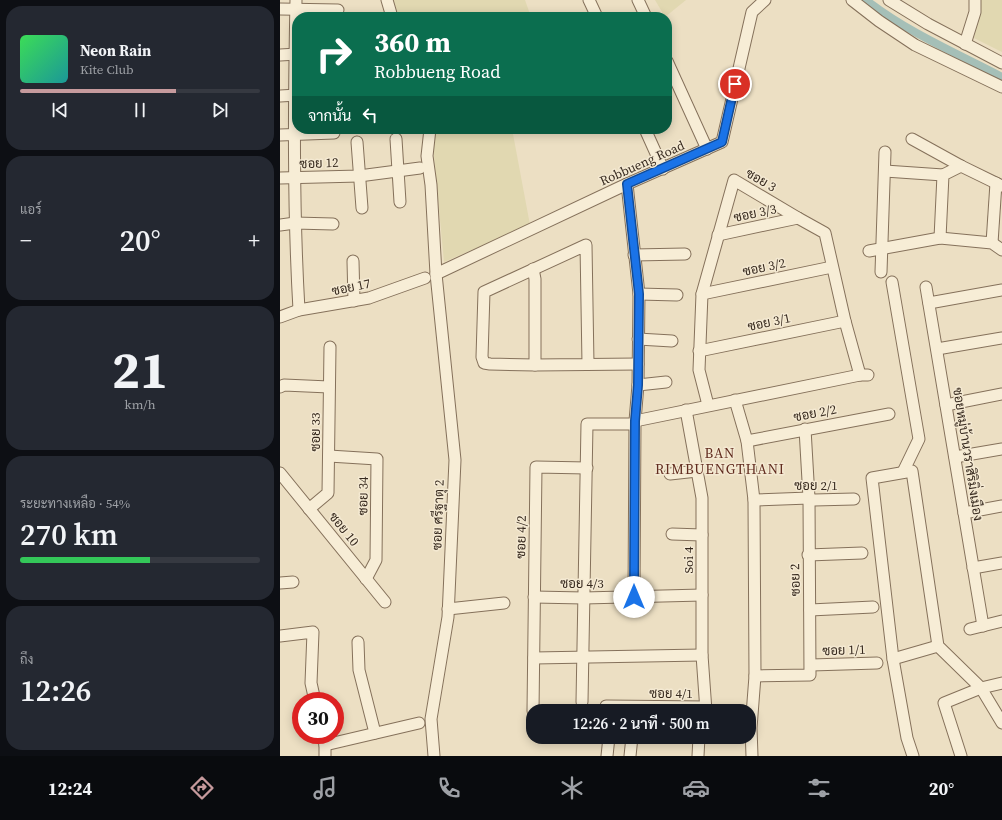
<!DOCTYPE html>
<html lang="th">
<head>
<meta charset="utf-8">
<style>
	body { margin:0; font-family:"Source Serif 4",Sarabun,serif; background:#242831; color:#f1f3f6; height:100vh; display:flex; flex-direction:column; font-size:15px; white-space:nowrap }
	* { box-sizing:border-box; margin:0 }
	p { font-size:13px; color:#9ea1a6 }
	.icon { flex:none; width:22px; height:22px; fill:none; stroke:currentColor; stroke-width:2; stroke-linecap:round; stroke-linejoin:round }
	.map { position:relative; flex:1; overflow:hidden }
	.drawer { display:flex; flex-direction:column; gap:6px; padding:6px; background:#0d0f14; width:280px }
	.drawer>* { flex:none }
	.guide { position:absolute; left:12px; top:12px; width:380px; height:122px; border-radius:16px; box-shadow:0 2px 10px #0003; background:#0b6e4f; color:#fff; overflow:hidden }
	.speed { position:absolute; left:12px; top:692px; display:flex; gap:8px; font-size:20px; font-weight:700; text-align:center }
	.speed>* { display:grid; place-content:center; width:52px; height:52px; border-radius:50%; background:#171b24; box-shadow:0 2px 10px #0003; line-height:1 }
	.speed .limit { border:6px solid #d22; background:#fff; color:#111 }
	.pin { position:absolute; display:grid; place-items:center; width:34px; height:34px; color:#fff; margin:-17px; border:2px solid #fff; border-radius:50%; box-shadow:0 1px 4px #0007 }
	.me { position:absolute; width:44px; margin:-22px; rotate:0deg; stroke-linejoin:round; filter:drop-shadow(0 0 3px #0008) }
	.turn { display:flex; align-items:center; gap:14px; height:84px; padding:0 16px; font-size:18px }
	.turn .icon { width:52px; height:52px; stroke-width:2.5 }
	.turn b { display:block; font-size:28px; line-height:34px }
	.then { display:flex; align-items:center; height:38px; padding:0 16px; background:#0003; gap:8px; font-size:15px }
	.big { font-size:30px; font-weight:600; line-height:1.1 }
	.drawer .card { flex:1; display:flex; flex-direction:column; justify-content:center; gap:6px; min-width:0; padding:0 14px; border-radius:16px; background:#242831 }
	.drawer .dial { align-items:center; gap:0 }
	.dial b { font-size:52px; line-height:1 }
	.song { display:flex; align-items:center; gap:12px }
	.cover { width:48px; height:48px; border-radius:6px; background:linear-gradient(135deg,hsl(130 70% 55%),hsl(180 70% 35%)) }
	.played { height:4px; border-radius:2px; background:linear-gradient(90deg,#c69a9d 65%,#363941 65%) }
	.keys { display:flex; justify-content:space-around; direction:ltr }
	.heat { display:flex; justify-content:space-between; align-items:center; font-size:22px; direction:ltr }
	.charge { height:6px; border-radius:3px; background:linear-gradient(90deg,#34c759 54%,#363941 0) }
	.trip { position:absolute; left:246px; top:704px; width:230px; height:40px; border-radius:16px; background:#171b24; box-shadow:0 2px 10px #0003; font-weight:600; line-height:40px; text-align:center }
	.dock { display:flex; height:64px; justify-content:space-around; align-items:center; background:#090b0e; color:#9ea1a6 }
	.dock .icon { width:28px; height:28px }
	.dock .selected { color:#c69a9d }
	.dock b { font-size:18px; color:#f1f3f6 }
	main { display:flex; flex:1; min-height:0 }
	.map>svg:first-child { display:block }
	.farmland { fill:#e1d8b1 }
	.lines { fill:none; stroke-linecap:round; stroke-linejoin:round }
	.canal { stroke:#a5bfb7; stroke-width:8 }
	.minor-casing { stroke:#85715b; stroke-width:13 }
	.minor { stroke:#f7edd6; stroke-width:11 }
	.route-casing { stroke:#114b97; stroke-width:10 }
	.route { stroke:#1a73e8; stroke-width:7 }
	.labels { text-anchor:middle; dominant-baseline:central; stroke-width:3; stroke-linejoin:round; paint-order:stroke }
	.street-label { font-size:13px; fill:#36291e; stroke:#f4e9d2 }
	.neighbourhood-label { font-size:14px; letter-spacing:1px; fill:#612c1f; stroke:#f4e9d2 }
</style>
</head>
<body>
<main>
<section class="drawer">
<div class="card">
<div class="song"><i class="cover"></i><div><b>Neon Rain</b><p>Kite Club</p></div></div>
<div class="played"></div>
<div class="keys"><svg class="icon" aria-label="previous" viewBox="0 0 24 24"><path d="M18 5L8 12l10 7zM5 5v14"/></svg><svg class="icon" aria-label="pause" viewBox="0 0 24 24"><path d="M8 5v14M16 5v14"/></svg><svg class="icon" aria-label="next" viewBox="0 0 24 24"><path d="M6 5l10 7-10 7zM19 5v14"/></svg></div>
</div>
<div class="card"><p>แอร์</p>
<div class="heat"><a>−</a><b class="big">20°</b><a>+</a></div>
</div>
<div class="card dial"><b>21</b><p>km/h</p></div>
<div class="card"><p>ระยะทางเหลือ · 54%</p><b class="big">270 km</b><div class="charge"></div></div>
<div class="card"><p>ถึง</p><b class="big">12:26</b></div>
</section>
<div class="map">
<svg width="722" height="756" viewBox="0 0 722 756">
	<rect width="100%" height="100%" fill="#ecdfc3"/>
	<g class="farmland">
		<path d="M113,0H245L251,17H119Z"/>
		<path d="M375,0H406L385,17Z"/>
		<path d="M700,0H722V52L694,38Z"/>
		<path d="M154,129H245L233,134L250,225L164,262L154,156Z"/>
	</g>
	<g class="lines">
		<path class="canal" d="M586,0C627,32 676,53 722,77"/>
		<defs>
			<g id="minor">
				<path d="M16,0C14,103 13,207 19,310"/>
				<path d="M107,0L112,17"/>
				<path d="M309,0L317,17"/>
				<path d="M358,0L366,17"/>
				<path d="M572,0L599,21L635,45L722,87"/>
				<path d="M609,0L648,24L722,63"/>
				<path d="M0,9L58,10"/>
				<path d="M685,44L695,12V0"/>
				<path d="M0,55L17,54"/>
				<path d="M387,61L427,149"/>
				<path d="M0,96L17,95"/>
				<path d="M150,129L147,156L151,185L156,274L175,460L168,617L151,719L154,756"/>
				<path d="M365,129L383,169"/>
				<path d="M0,135L54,133"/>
				<path d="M116,139L120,202"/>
				<path d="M632,139L681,166L722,186"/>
				<path d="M77,142L82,208"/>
				<path d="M605,171L663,175"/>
				<path d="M0,178L79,176L140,168"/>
				<path d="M347,184L359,294L358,385L355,421L354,597"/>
				<path d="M0,225L15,223L53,224"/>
				<path d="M438,235L518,218"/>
				<path d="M660,238L663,175L681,166"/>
				<path d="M712,243L716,183"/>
				<path d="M589,251L660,238L712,243L722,250"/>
				<path d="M354,255L405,254"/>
				<path d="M73,261L74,301"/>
				<path d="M253,269L255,279V365"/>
				<path d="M601,272L605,152"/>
				<path d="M156,274L347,184L442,142L472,12L485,0"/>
				<path d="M612,282L639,439L623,472"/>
				<path d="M646,287L703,626"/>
				<path d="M359,294L397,295"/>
				<path d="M422,294L552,267"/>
				<path d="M649,303L722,290"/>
				<path d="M0,317L19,310L89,298L145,278"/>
				<path d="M358,339L392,341"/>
				<path d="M657,349L722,338"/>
				<path d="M419,351L565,321"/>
				<path d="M308,364L306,245L204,292L202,357L204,363L210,364L255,365L358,364"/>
				<path d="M358,385L386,382"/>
				<path d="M0,387L4,385L49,387"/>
				<path d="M455,400L467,441L474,500L475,676L471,728L472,756"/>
				<path d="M428,405L419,370L422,294L454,180L518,218L545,233L565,321L580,375"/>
				<path d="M666,405L722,394"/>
				<path d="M406,410L422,498V655L426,711"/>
				<path d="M355,421L580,375H588"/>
				<path d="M467,441L609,414"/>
				<path d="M49,456L97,459L96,560L86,579"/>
				<path d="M675,457L722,449"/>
				<path d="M0,473L105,602"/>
				<path d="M390,474L417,471"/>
				<path d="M474,500L529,498L534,500L574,499"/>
				<path d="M29,509L48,493L50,347"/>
				<path d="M684,513L722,506"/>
				<path d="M392,534L422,535"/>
				<path d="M528,555L582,553"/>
				<path d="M693,568L722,563"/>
				<path d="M0,583L13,582"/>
				<path d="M254,597L304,598L422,595"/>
				<path d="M168,609L224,603"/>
				<path d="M530,610L593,607"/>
				<path d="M690,629L722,621"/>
				<path d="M0,636L33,632L31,683L35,701"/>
				<path d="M78,642L79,670L95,733"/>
				<path d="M254,658L422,655"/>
				<path d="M613,659L658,646"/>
				<path d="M531,665L597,663"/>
				<path d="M475,676L530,675L529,498L525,429"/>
				<path d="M302,702L307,424H355"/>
				<path d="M326,706L426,707"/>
				<path d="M253,711L256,467L307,468"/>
				<path d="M43,735L45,745V756"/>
				<path d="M45,745L139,723"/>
				<path d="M327,756L329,737"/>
				<path d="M350,756L352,737"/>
				<path d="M418,756L419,737"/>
				<path d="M633,756L627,738L613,659L592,478L632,471L658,646L701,688L722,723"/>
				<path d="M681,756L664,703L701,688L722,683"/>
			</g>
		</defs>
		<use href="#minor" class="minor-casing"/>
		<use href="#minor" class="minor"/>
	</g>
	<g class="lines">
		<defs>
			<path id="route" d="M354,597L355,421L358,385L359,294L347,184L442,142L455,84"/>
		</defs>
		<use href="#route" class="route-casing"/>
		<use href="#route" class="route"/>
	</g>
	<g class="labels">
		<g class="street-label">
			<text transform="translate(39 163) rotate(-2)">ซอย 12</text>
			<text transform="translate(362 163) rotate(-24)">Robbueng Road</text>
			<text transform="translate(481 180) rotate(30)">ซอย 3</text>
			<text transform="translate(475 213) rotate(-12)">ซอย 3/3</text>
			<text transform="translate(484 267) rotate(-12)">ซอย 3/2</text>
			<text transform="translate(71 287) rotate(-12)">ซอย 17</text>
			<text transform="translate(489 322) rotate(-12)">ซอย 3/1</text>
			<text transform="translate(535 413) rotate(-11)">ซอย 2/2</text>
			<text transform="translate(35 432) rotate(-90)">ซอย 33</text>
			<text transform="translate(688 454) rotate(81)">ซอยหมู่บ้านวราสิริมิ่งเมือง</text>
			<text x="536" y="485">ซอย 2/1</text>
			<text transform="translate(83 496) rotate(-89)">ซอย 34</text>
			<text transform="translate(158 515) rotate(-88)">ซอย ศรีฐาตุ 2</text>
			<text transform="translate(64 529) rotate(51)">ซอย 10</text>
			<text transform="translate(241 537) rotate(-89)">ซอย 4/2</text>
			<text transform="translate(408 560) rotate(-90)">Soi 4</text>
			<text transform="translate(515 580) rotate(-91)">ซอย 2</text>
			<text x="302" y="583">ซอย 4/3</text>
			<text transform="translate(564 650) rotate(-2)">ซอย 1/1</text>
			<text x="391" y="693">ซอย 4/1</text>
		</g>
		<g class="neighbourhood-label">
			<text x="440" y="453">BAN<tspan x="440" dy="16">RIMBUENGTHANI</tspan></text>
		</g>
	</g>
</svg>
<div class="speed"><div class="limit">30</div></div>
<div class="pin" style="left:455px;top:84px;background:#d93025"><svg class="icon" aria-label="arrive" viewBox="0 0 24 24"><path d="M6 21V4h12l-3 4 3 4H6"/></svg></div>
<svg class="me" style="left:354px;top:597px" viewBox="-20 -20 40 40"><circle r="19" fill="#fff"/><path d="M0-13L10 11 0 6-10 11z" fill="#1a73e8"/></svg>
<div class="trip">12:26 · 2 นาที · 500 m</div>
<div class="guide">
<div class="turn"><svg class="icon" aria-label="right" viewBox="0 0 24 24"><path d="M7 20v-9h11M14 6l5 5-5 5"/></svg><div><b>360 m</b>Robbueng Road</div></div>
<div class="then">จากนั้น<svg class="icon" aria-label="left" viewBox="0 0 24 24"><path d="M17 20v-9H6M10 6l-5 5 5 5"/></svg></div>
</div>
</div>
</main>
<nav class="dock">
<b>12:24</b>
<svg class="icon selected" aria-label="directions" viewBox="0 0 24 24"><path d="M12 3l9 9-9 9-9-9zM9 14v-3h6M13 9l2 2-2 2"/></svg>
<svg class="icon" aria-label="music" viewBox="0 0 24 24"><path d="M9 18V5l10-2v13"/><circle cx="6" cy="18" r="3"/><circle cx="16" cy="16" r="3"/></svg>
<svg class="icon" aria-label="phone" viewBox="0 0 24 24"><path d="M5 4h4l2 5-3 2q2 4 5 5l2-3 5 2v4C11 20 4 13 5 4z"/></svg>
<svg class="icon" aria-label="climate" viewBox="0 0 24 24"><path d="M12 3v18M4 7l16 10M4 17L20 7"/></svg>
<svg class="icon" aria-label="car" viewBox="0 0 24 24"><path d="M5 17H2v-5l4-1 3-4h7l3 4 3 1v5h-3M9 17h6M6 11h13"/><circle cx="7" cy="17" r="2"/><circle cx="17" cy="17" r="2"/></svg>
<svg class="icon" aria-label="filters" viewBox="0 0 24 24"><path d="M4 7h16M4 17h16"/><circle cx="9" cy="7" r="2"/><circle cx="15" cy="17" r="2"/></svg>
<b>20°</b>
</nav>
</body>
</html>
